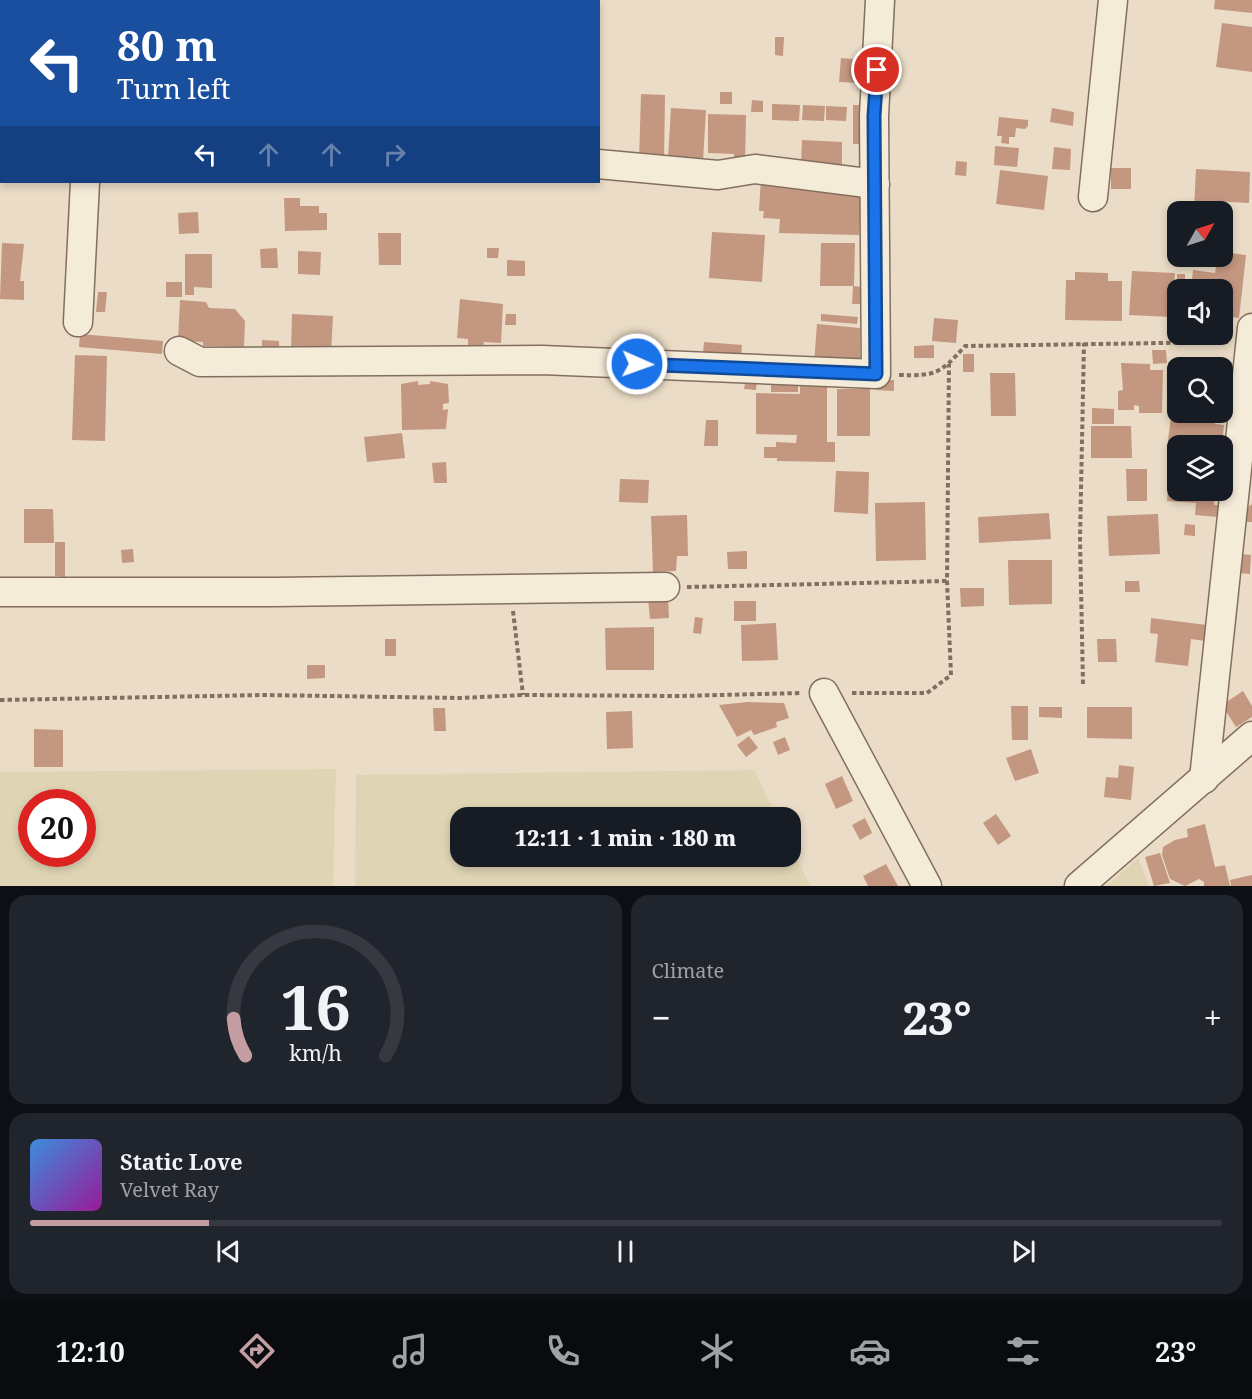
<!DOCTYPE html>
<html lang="en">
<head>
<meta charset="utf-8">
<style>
	body { margin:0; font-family:"Noto Serif",serif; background:#20242c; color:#f1f3f6; height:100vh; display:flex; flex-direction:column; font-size:22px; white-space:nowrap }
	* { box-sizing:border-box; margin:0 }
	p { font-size:20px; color:#9ea1a6 }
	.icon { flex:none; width:33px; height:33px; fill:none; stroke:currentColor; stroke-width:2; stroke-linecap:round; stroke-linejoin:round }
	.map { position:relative; height:886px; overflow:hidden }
	.sheet { display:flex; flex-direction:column; gap:9px; padding:9px; background:#0d0f14; flex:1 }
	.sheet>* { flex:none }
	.guide { position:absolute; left:0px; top:0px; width:600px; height:183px; box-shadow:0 3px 9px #0003; background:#1a4fa0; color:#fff; overflow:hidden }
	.needle { width:39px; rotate:51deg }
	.fabs { position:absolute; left:1167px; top:201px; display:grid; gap:12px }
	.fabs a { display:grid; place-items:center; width:66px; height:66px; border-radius:12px; background:#171b24; box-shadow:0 3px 9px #0003; font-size:30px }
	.speed { position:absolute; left:18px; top:789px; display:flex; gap:12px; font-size:30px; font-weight:700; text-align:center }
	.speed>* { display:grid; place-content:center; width:78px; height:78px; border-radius:50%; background:#171b24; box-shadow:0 3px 9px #0003; line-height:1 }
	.speed .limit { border:9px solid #d22; background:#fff; color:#111 }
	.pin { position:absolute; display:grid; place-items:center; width:51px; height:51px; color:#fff; margin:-26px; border:3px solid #fff; border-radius:50%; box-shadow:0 2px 6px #0007 }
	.me { position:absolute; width:66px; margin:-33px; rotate:92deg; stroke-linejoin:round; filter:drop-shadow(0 0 4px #0008) }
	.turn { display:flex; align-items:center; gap:21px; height:126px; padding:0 18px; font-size:27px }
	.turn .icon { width:78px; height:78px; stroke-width:2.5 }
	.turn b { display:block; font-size:42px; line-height:51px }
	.lanes { display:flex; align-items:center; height:57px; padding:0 18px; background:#0003; justify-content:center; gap:30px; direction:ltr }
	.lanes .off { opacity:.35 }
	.big { font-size:45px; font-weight:800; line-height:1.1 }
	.sheet .widget { flex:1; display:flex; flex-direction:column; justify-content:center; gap:9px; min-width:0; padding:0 21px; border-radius:18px; background:#20242c }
	.sheet .dial { align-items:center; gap:0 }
	.dial svg { height:156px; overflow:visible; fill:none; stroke:#363941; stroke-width:7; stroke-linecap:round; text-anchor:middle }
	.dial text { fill:#f1f3f6; stroke:none }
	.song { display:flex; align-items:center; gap:18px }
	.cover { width:72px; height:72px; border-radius:9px; background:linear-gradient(135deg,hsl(210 70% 55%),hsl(300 70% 35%)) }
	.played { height:6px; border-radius:3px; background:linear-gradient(90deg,#c49da2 15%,#363941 15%) }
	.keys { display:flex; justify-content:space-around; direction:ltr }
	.heat { display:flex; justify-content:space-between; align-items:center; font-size:33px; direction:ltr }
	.sheet .tiles { flex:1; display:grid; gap:9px; grid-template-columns:1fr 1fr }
	.widget:last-child { grid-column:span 2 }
	.trip { position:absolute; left:450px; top:807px; width:351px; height:60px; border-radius:18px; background:#171b24; box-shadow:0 3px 9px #0003; font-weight:800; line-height:60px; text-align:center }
	.tab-bar { display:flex; height:96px; justify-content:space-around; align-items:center; background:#090b0e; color:#9ea1a6 }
	.tab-bar .icon { width:42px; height:42px }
	.tab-bar .selected { color:#c49da2 }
	.tab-bar b { font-size:27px; color:#f1f3f6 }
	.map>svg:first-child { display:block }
	.farmland { fill:#dfd5b4; fill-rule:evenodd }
	.building { fill:#c49780 }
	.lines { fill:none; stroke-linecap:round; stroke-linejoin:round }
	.minor-casing { stroke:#836f5e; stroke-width:31 }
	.path { stroke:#836f5e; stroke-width:4; stroke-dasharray:4.5 3; stroke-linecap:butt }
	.minor { stroke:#f5ebd9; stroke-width:28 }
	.route-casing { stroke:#114b97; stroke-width:15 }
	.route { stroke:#1a73e8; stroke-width:10 }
</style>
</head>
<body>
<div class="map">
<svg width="1252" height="886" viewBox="0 0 1252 886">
	<rect width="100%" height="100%" fill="#eadcc6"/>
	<g class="farmland">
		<path d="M336,769L333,886H0V772ZM32,802H82V854H32Z"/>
		<path d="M754,770L777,817L460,818V856H790L791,845L810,886H355L356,775Z"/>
		<path d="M1138,858L1149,886H1107Z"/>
	</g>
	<g class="building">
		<path d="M1215,0H1252V13L1214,9Z"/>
		<path d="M1222,23L1252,27V72L1216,67Z"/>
		<path d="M775,37H784L783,56L775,55Z"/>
		<path d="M841,58L863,60L861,83L839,82Z"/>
		<rect x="720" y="92" width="12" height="12"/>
		<path d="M641,94L665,95L664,162L639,161Z"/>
		<path d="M752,100L763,101V112H751Z"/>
		<path d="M772,104L800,105L799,121L772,120Z"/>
		<path d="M803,105L825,106L824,121L802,120Z"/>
		<path d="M853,105H866L864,144H853Z"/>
		<path d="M826,106L847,107L846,121L826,120Z"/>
		<path d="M671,108L706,110L703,161L668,158Z"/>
		<path d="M1052,108L1074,112L1073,126L1050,122Z"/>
		<path d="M708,114L746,115L745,164H734V154L708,153Z"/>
		<path d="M999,117L1028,120V126L1025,129L1016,128L1015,137H1009V144L1001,143L1002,136H997Z"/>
		<path d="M802,140L842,142V168L801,166Z"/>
		<path d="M995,146L1019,148L1017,167L994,165Z"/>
		<path d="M1054,147L1071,149L1070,170L1052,169Z"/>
		<path d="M956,161L967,162L966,176L955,175Z"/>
		<rect x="1111" y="168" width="20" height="21"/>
		<path d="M1196,169L1250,172L1249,203L1210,201V208H1194Z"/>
		<path d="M1000,170L1048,176L1044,210L996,204Z"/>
		<path d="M761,178L861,195L859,235L779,233L780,219L763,218L764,211H759Z"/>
		<path d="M284,198H300V206H319V213H327V230L285,231Z"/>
		<path d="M198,212L199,233L179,234L178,213Z"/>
		<path d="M1222,225H1228L1227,247H1222Z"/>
		<path d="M712,232L765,235L762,282L709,278Z"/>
		<path d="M378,233H401V265H379Z"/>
		<path d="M2,243L24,244L20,281H24V300L0,299Z"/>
		<path d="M821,243H855L854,286H820Z"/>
		<path d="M277,248L278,268H261L260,249Z"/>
		<path d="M487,248H499L498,258H487Z"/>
		<path d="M298,251L321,252L320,275L298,274Z"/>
		<path d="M1222,252L1246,255L1239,318L1222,316V290H1191L1193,270L1215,273L1218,256H1222Z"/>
		<path d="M185,254H212V288L194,287V295H185Z"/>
		<path d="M507,260L525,261V276H507Z"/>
		<path d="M1132,271L1175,273L1172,317L1129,315Z"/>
		<path d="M1075,272L1108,273V281H1122V321L1065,320L1066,280H1075Z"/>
		<rect x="1177" y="274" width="8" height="15"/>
		<rect x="166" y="282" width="16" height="15"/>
		<path d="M853,286L862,287V304H852Z"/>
		<path d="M98,292H107L105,312H96Z"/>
		<path d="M460,299L503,304L501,343L484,342L483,347L468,346V339L457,338Z"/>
		<path d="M180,300L206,302L209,308L235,309L245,321L244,347L203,346V342L178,341Z"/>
		<path d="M292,314L333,316L331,354L291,352Z"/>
		<path d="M506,314H516V325H505Z"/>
		<path d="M821,314L858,317L857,324L821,321Z"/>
		<path d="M934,318L958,320L956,343L932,341Z"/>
		<path d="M817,324L860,328V370L814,363Z"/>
		<path d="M80,334L163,341L162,354L79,347Z"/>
		<path d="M262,340L279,341V355H262Z"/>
		<path d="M704,342L742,345L740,367L702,363Z"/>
		<path d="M934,345V358H914V346Z"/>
		<path d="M1152,350H1166L1167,363L1153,364Z"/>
		<rect x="963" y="354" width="11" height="18"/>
		<path d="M75,355L107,356L105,441L72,440Z"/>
		<path d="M1121,363L1150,364V370H1163L1162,413H1139V406L1134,405V410H1118V391L1123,390Z"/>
		<path d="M1175,364L1228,365L1227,402L1222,401V368H1178V400H1174Z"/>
		<path d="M990,373H1015L1016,416H991Z"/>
		<path d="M746,378L757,379L756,390L744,389Z"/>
		<rect x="771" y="378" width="27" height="14"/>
		<path d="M876,380H894V391L876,390Z"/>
		<path d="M418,381V385L430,384V381L448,384L449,403L443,404V410L448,409L446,429L402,430L401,384Z"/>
		<path d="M800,386L827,387V442H835V462L777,461V458H764V447H776V442L796,443L797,435L756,434V393L800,394Z"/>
		<rect x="837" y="389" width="33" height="47"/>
		<path d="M1092,408L1114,409V424H1092Z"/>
		<path d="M1172,408L1178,409V412L1216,413L1215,424L1224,425L1222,446H1178V451L1167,449Z"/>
		<path d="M706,420H718V446H704Z"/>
		<path d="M1091,426H1131L1132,458H1091Z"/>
		<path d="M402,433L405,458L367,462L364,437Z"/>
		<path d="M1170,460L1178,461V490H1215L1214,505H1218L1217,517L1195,515L1196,503L1167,501Z"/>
		<path d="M446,462L447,483H434L432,463Z"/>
		<path d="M1126,469H1147V501H1127Z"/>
		<path d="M836,471L869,472L868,514L834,512Z"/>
		<path d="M620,479L649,480L648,503L619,502Z"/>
		<path d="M925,502L926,560L876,561L875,503Z"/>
		<path d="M1252,504V522H1240V513Z"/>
		<path d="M24,509H53L54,543H24Z"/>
		<path d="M1049,513L1051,539L979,543L978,517Z"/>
		<path d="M1158,514L1160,554L1109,556L1107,516Z"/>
		<path d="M687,515L688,556H677L676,571L653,572L651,516Z"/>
		<path d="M1185,524L1195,525V536L1184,535Z"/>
		<path d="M55,542H65V577L55,576Z"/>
		<path d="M133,549L134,562L122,563L121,550Z"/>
		<path d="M747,551V569H728L727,552Z"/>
		<path d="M1241,554L1251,555L1250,574L1239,573Z"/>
		<path d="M1008,560H1052V604L1009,605Z"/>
		<path d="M1125,581H1139L1140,592H1125Z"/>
		<path d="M960,588H984V606L961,607Z"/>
		<path d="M668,597L669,618L650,619L648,598Z"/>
		<rect x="734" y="601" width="22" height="20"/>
		<path d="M695,617L703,618L701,634L693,633Z"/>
		<path d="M1151,618L1207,625L1205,641L1191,639L1188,666L1155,662L1158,634L1150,633Z"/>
		<path d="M776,623L778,660L742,661L741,625Z"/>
		<path d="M654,627V670H606L605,628Z"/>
		<rect x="385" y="639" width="11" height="17"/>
		<path d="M1097,639H1116L1117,662H1098Z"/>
		<path d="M307,665H325V678L307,679Z"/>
		<path d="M1243,691L1252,706V717L1236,727L1222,705Z"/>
		<path d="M747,702L784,703L789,718L776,722L777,727L754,735L751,730L737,737L719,705Z"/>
		<path d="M1011,706H1028V740H1012Z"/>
		<path d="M1039,707H1062V718L1039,717Z"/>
		<path d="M1087,707H1132V739L1087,738Z"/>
		<path d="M433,708H445L446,731H434Z"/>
		<path d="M632,711L633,748L607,749L606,712Z"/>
		<path d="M34,729L63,730V767H34Z"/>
		<path d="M749,736L758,748L746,757L737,745Z"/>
		<path d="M785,737L790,750L778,755L773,742Z"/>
		<path d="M1031,749L1039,773L1015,781L1006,758Z"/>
		<path d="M1119,765L1134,767L1131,800L1104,797L1106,777L1118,778Z"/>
		<path d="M842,776L853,801L836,809L825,784Z"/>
		<path d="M996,814L1011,836L998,845L983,823Z"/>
		<path d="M865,818L872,833L860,840L852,825Z"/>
		<path d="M1205,824L1215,867L1225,865L1230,886H1204V882L1199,879L1185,886L1170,879L1162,855L1163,847L1175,840L1188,837L1187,829Z"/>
		<path d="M1160,853L1170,883L1154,886L1145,857Z"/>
		<path d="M886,864L898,886H868L863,876Z"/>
		<path d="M1252,875V886H1231L1230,880Z"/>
	</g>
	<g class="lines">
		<defs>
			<g id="minor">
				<path d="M91,0V2"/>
				<path d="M598,164L718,175L755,169L875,184"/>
				<path d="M1093,197L1113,0"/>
				<path d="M78,322L85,182"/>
				<path d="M179,351L200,362L542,360L876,374L874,116L880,0"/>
				<path d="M0,592H274L665,587"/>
				<path d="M824,693L927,886"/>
				<path d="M1204,779L1252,328"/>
				<path d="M1079,886L1252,736"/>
			</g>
		</defs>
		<use href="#minor" class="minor-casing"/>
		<g class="path">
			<path d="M899,375C936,376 940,374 965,346L1228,342"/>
			<path d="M687,587L947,581"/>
			<path d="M513,611L523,695"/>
			<path d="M1083,684L1080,539L1084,343"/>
			<path d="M852,693H927L951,675L947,581L949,364"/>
			<path d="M0,700L264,695L460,698L523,695L679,696L802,693"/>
		</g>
		<use href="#minor" class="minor"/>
	</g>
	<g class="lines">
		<defs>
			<path id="route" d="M637,364L876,374L874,116L877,70"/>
		</defs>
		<use href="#route" class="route-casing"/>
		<use href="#route" class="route"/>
	</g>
</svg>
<div class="fabs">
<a><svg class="needle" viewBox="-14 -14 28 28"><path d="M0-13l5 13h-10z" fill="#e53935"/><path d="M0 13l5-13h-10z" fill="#9ea1a6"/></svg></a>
<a><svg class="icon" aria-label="sound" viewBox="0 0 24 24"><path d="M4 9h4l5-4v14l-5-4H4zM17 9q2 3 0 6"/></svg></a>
<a><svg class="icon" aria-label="search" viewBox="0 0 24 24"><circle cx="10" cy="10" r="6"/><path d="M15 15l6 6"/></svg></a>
<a><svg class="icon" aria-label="layers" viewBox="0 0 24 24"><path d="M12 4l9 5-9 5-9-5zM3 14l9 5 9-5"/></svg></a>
</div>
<div class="speed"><div class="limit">20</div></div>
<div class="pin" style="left:877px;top:70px;background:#d93025"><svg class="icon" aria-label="arrive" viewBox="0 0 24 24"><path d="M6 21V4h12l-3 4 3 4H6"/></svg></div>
<svg class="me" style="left:637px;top:364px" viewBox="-20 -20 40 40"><circle r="17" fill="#1a73e8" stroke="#fff" stroke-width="3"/><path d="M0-11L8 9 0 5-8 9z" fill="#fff"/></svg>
<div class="trip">12:11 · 1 min · 180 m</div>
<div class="guide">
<div class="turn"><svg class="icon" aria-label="left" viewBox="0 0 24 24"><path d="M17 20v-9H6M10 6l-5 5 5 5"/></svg><div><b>80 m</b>Turn left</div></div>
<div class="lanes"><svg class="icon" aria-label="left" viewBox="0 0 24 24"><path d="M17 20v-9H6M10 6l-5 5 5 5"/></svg><svg class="icon off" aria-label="ahead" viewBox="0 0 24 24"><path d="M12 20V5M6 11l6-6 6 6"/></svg><svg class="icon off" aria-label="ahead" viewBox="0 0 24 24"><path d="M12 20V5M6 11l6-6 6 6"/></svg><svg class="icon off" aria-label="right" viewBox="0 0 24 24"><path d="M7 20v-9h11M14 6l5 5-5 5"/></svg></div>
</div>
</div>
<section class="sheet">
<div class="tiles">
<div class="widget dial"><svg viewBox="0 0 100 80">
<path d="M14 69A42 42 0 1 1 86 69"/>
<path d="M14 69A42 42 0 0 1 8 50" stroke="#c49da2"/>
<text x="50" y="56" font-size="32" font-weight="700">16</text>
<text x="50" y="72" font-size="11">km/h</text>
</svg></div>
<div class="widget"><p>Climate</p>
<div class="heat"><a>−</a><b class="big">23°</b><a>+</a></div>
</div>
<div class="widget">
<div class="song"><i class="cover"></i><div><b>Static Love</b><p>Velvet Ray</p></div></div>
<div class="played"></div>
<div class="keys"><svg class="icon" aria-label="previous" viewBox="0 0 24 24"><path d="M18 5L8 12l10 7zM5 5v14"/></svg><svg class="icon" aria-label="pause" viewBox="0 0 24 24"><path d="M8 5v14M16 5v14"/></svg><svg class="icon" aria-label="next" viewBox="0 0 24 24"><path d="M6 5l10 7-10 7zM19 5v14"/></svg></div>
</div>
</div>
</section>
<nav class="tab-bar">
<b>12:10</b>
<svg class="icon selected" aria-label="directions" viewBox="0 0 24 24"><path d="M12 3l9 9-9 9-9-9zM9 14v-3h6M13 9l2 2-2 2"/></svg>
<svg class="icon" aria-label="music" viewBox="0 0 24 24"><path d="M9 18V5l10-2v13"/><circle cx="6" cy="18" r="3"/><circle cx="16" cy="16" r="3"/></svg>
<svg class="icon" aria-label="phone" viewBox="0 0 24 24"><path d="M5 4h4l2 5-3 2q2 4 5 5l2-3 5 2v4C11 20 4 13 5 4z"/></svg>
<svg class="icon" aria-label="climate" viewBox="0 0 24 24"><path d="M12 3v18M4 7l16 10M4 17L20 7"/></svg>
<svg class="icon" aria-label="car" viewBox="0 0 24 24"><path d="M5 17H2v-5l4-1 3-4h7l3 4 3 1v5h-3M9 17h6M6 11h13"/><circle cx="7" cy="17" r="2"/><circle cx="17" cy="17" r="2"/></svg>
<svg class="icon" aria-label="filters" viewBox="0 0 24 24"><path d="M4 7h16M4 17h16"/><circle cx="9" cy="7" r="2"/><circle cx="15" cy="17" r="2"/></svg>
<b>23°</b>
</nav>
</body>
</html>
